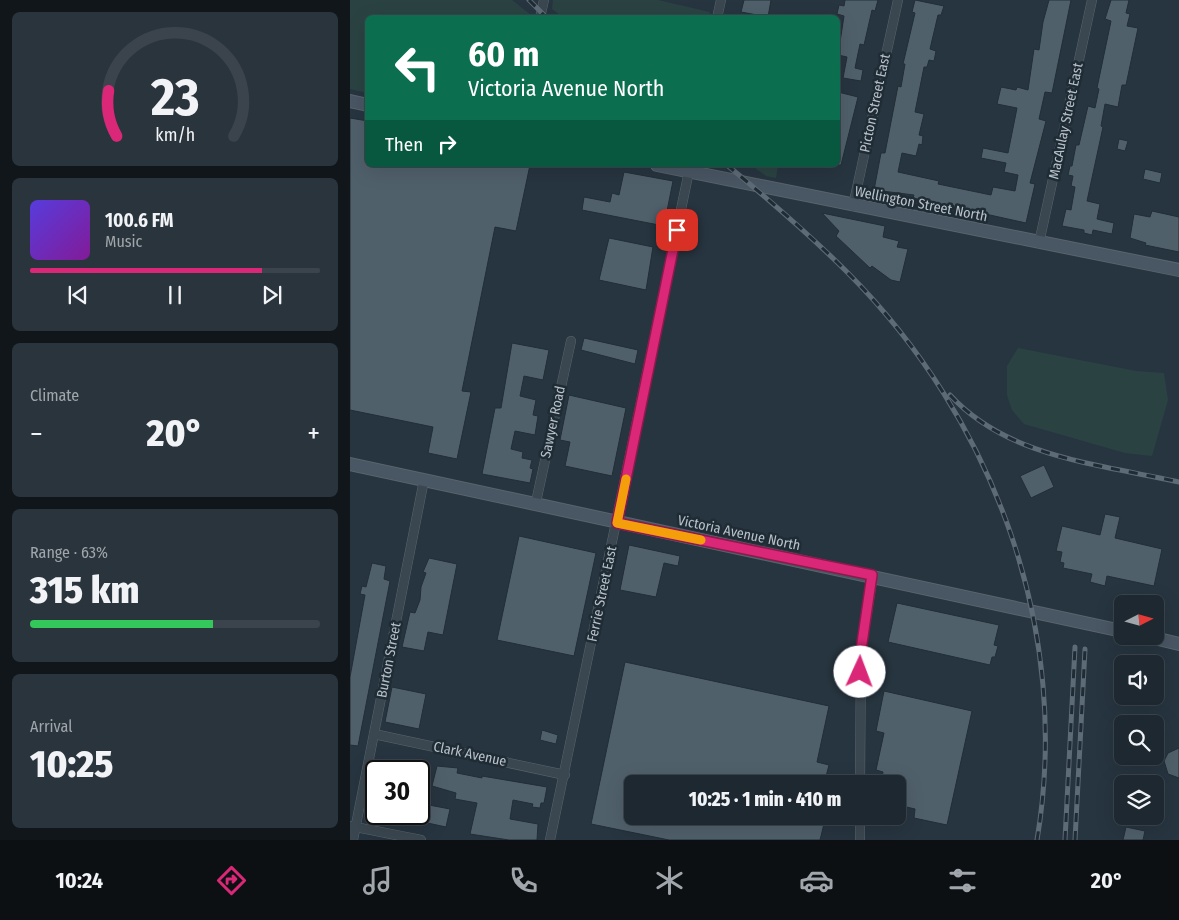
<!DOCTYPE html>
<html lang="en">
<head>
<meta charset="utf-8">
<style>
	body { margin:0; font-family:"Fira Sans Condensed",sans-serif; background:#2a343c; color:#f1f3f6; height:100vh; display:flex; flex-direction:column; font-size:19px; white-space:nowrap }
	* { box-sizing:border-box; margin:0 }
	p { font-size:16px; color:#a0a6ab }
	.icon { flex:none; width:28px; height:28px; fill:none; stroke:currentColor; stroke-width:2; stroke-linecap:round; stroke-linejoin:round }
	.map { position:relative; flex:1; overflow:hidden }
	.drawer { display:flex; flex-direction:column; gap:12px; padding:12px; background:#10161a; width:350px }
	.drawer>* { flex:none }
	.hud { position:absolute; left:15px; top:15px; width:475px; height:152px; border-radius:8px; box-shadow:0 5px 20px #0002,0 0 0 1px #3b444c; background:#0b6e4f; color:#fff; overflow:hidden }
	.needle { width:32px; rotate:84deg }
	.controls { position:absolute; left:764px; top:595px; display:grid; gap:10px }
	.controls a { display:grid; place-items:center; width:50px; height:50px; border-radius:8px; background:#1d2830; box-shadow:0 5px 20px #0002,0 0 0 1px #3b444c; font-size:25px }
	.speed { position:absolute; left:15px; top:760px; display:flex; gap:10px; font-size:25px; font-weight:700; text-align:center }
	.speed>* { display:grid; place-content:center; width:65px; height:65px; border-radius:50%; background:#1d2830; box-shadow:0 5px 20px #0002,0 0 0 1px #3b444c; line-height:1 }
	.speed .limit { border:2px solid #111; border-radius:8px; background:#fff; color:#111 }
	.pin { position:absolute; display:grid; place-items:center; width:42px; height:42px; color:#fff; margin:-21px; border-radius:10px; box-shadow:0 2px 8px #0006 }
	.me { position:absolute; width:55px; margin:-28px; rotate:2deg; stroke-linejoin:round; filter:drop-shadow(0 0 4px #0008) }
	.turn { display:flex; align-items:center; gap:18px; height:105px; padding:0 20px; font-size:22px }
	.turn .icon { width:65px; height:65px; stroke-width:2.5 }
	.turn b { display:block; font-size:35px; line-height:42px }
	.then { display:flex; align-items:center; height:48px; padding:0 20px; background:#0003; gap:10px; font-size:19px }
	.big { font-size:38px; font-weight:800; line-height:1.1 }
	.drawer .tile { flex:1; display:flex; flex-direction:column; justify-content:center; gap:8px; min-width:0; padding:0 18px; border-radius:8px; background:#2a343c }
	.drawer .dial { align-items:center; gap:0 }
	.dial svg { height:130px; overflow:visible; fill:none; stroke:#3b444c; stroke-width:7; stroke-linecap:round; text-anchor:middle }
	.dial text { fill:#f1f3f6; stroke:none }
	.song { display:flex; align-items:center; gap:15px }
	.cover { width:60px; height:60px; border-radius:8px; background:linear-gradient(135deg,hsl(250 70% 55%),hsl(290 70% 35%)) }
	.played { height:5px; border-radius:2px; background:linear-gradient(90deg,#db2777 80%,#3b444c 80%) }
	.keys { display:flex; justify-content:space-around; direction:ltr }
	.heat { display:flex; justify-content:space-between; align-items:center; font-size:28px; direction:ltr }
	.charge { height:8px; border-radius:4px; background:linear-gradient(90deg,#34c759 63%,#3b444c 0) }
	.trip { position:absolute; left:274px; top:775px; width:282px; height:50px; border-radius:8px; background:#1d2830; box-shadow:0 5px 20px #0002,0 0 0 1px #3b444c; font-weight:800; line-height:50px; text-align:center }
	.menu { display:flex; height:80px; justify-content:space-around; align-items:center; background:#0c1013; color:#a0a6ab }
	.menu .icon { width:35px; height:35px }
	.menu .active { color:#db2777 }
	.menu b { font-size:22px; color:#f1f3f6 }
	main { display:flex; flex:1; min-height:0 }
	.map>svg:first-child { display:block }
	.green { fill:#2a4342 }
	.building { fill:#50606b; stroke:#222e37 }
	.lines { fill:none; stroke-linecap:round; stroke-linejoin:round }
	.minor-casing { stroke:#59656d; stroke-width:10 }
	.secondary-casing { stroke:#59656d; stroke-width:14 }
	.minor { stroke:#3b4750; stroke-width:9 }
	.secondary { stroke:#495663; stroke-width:12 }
	.rail-casing { stroke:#5d6b77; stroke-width:5 }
	.rail { stroke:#202c35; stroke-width:3; stroke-dasharray:9; stroke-linecap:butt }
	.route-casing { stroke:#8e194d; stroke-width:12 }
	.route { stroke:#db2777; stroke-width:9 }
	.slow { stroke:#f59e0b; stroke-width:9 }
	.labels { text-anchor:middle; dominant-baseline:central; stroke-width:5; stroke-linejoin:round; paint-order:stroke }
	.street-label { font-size:14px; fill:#b8c2ca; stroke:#202c35 }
</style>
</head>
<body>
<main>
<section class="drawer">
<div class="tile dial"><svg viewBox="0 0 100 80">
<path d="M14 69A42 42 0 1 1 86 69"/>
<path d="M14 69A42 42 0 0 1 9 41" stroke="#db2777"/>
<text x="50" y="56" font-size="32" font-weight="700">23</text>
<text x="50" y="72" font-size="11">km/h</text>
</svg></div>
<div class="tile">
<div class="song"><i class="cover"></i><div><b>100.6 FM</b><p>Music</p></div></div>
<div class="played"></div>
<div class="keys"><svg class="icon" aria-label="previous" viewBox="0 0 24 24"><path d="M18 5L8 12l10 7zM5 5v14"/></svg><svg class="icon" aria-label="pause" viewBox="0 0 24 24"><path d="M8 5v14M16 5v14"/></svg><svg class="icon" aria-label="next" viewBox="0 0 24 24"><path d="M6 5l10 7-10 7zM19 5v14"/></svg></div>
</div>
<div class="tile"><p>Climate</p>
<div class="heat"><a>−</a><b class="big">20°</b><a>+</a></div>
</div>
<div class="tile"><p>Range · 63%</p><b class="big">315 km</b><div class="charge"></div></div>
<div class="tile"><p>Arrival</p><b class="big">10:25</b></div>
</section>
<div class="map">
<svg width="829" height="840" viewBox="0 0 829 840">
	<rect width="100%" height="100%" fill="#273540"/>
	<g class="green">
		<path d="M0,0H162L181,15V18H18L17,93L0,89Z"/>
		<path d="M203,0H308L360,12L359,18L213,17L202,9Z"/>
		<path d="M401,165H428L426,178L416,176Z"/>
		<path d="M668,348L786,371L814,373L818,400L802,456L775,453L674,424L662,410L657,395V366Z"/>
	</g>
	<g class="building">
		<path d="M394,0H421L418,17L391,12Z"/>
		<path d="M495,0H528L525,11L522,10L514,45L510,44L505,68L513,70L511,81L493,78L497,57L488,55L494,16L487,14L489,5L494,6Z"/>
		<path d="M565,0L594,6L591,15H588L580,49L586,51L584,61L579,60L577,67H574L565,112L574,114L569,135L573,136L572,145L569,144L566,156L552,153L548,172L589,181L588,184L641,195L643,187L665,191L668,175L654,172L656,163L631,158L633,148L658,153L667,108L647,104L651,87L666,90L667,87L678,90L684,49L689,50L693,22L699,0H721L702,93L695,92L689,119L696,121L680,183L685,184L676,223L563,198L564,195L524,190L531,153H535L548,86L551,87L555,64H553L565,13L562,12Z"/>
		<path d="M761,0H779L776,13L780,14L777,26L788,28L776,85H772L768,107L755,104L751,126L753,127L737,201L750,204L747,219L764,223L762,234L743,230L742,235L734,233V230L712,226L716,209L721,210L725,187L721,186L723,176L718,175L720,166H722L726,145H729L738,106L745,108L749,89L747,88L761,21L755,19Z"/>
		<path d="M488,92L508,97L491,165H488Z"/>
		<path d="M0,118L18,121V165H180L166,231L145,227L112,391L121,392L107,459L78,453L83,427L0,410Z"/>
		<path d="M769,139L778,141L775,151L767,149Z"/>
		<path d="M795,169L812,173L810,183L793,179Z"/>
		<path d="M274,172L323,181L314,226L232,210L234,197L260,202L262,193L269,195Z"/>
		<path d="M802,211L829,217V252L795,245L796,243L780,238L784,214L800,217Z"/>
		<path d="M472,213L535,226L533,237L549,241L547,247L558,249L550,282L541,280L522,266L520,268L486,236L489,231Z"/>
		<path d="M259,238L303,247L296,290L249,280Z"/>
		<path d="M234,338L288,350L285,364L231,350Z"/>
		<path d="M162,343L199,350L193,380L174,376L170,396L186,400L183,415L188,416L185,435L165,431L161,449L173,452L172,458L182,460L180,468L183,469L180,483L132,474L145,408H151Z"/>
		<path d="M219,395L276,408L262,476L215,466L220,442L210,440Z"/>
		<path d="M694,465L704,487L681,498L670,476Z"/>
		<path d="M755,514L770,517L765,538L812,549L804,586L757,576L755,586L740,582L742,574L713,568L714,563L710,562L712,552L706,551L712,526L750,535Z"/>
		<path d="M169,536L246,553L224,656L147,640Z"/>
		<path d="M279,545L330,556L328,566L314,563L306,597L270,590Z"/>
		<path d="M79,558L107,564L93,635L78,632L74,651L52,647L60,612L65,613L70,600L71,587L76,573L73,572Z"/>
		<path d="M22,563L36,566L34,579L40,581L8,746L0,745V677L15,595L10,594L12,586L16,587Z"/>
		<path d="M547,603L649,625L644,645L648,646L645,657H642L640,665L538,642Z"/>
		<path d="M275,662L479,706L467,762L479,765L474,784H282V816H476L470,840H319L241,824Z"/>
		<path d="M42,687L76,694L69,729L35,722Z"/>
		<path d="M534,691L622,711L597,825L564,818L565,809L548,805V784H531L533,772L526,770L534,733L526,731Z"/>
		<path d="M192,730L208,735L206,744L190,740Z"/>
		<path d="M829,748V778L818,774L814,761L818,753Z"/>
		<path d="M28,760L61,768L60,771H25Z"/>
		<path d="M87,766L108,768L107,773L132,778V776L197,787L194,803H191L190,808L182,807L183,804L163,800L160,819L188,824L187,840H159L120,834L127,803L105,799L106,793L82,786Z"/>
		<path d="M79,805L100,809L96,827L73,822L76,810H79Z"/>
		<path d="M776,827L795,831L793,840H773Z"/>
	</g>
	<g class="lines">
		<defs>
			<g id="minor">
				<path d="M190,18L194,0"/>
				<path d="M367,18L371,0"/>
				<path d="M503,206L548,0"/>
				<path d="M689,243L742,0"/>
				<path d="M186,502L221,341"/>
				<path d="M24,734L215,775"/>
				<path d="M510,784L511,650L523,575"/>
				<path d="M0,826L71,840"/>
				<path d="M3,840L74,480"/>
				<path d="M200,840L339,171"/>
				<path d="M510,840V816"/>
			</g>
			<g id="secondary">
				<path d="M0,101L18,105"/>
				<path d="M307,165L829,270"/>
				<path d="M0,464L772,631"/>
				<path d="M796,636L829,644"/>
			</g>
		</defs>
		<use href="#minor" class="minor-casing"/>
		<use href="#secondary" class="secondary-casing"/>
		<use href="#minor" class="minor"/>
		<use href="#secondary" class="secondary"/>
		<defs>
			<g id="rail">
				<path d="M179,0L197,18"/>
				<path d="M377,165C418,199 459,234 497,272C645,420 722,632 687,840"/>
				<path d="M600,395C658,458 749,464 829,482"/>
				<path d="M715,840L725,647"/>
				<path d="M725,840L735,649"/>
			</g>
		</defs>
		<use href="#rail" class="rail-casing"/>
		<use href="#rail" class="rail"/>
	</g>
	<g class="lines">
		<defs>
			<path id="route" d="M327,230L267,523L522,575L511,650L510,672"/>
		</defs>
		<use href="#route" class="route-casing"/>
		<use href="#route" class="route"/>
		<path class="slow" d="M276,479L267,523L351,540"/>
	</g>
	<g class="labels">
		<g class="street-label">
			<text transform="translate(525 103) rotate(-78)">Picton Street East</text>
			<text transform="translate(716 121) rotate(-78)">MacAulay Street East</text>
			<text transform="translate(571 204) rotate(11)">Wellington Street North</text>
			<text transform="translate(203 422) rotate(-78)">Sawyer Road</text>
			<text transform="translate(389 533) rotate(12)">Victoria Avenue North</text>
			<text transform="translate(252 594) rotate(-78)">Ferrie Street East</text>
			<text transform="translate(39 660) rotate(-79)">Burton Street</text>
			<text transform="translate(120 754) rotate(12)">Clark Avenue</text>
		</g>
	</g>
</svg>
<div class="controls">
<a><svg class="needle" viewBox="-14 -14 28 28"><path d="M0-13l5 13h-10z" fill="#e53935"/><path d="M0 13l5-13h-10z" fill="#a0a6ab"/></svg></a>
<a><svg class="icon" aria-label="sound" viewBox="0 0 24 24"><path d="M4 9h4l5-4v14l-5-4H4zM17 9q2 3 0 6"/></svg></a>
<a><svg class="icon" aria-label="search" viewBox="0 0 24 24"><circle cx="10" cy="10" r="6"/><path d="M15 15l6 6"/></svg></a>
<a><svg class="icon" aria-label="layers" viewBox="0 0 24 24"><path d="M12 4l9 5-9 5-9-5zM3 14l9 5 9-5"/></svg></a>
</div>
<div class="speed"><div class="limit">30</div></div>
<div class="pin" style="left:327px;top:230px;background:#d93025"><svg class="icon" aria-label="arrive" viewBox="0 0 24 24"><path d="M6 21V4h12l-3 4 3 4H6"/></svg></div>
<svg class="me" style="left:510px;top:672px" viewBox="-20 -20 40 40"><circle r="19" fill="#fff"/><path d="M0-13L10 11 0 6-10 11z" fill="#db2777"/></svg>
<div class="trip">10:25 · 1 min · 410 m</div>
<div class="hud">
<div class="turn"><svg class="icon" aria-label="left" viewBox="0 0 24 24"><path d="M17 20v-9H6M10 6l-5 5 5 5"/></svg><div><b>60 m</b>Victoria Avenue North</div></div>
<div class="then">Then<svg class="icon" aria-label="right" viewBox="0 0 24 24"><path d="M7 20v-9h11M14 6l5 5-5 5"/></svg></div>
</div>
</div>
</main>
<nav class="menu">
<b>10:24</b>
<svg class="icon active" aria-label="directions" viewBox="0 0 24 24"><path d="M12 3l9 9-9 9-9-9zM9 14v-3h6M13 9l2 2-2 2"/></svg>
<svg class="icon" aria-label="music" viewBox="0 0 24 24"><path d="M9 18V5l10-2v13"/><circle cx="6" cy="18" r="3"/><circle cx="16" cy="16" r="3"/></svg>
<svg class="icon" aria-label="phone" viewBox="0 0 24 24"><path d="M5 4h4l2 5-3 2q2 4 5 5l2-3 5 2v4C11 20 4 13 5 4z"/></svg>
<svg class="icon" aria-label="climate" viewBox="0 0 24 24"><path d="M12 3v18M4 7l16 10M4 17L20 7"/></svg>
<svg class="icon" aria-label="car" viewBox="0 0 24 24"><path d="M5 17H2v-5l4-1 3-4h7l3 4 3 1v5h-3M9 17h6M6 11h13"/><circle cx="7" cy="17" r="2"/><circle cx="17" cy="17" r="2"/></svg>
<svg class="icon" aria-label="filters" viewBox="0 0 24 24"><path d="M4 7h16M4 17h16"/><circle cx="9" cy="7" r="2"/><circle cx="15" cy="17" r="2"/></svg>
<b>20°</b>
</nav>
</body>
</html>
